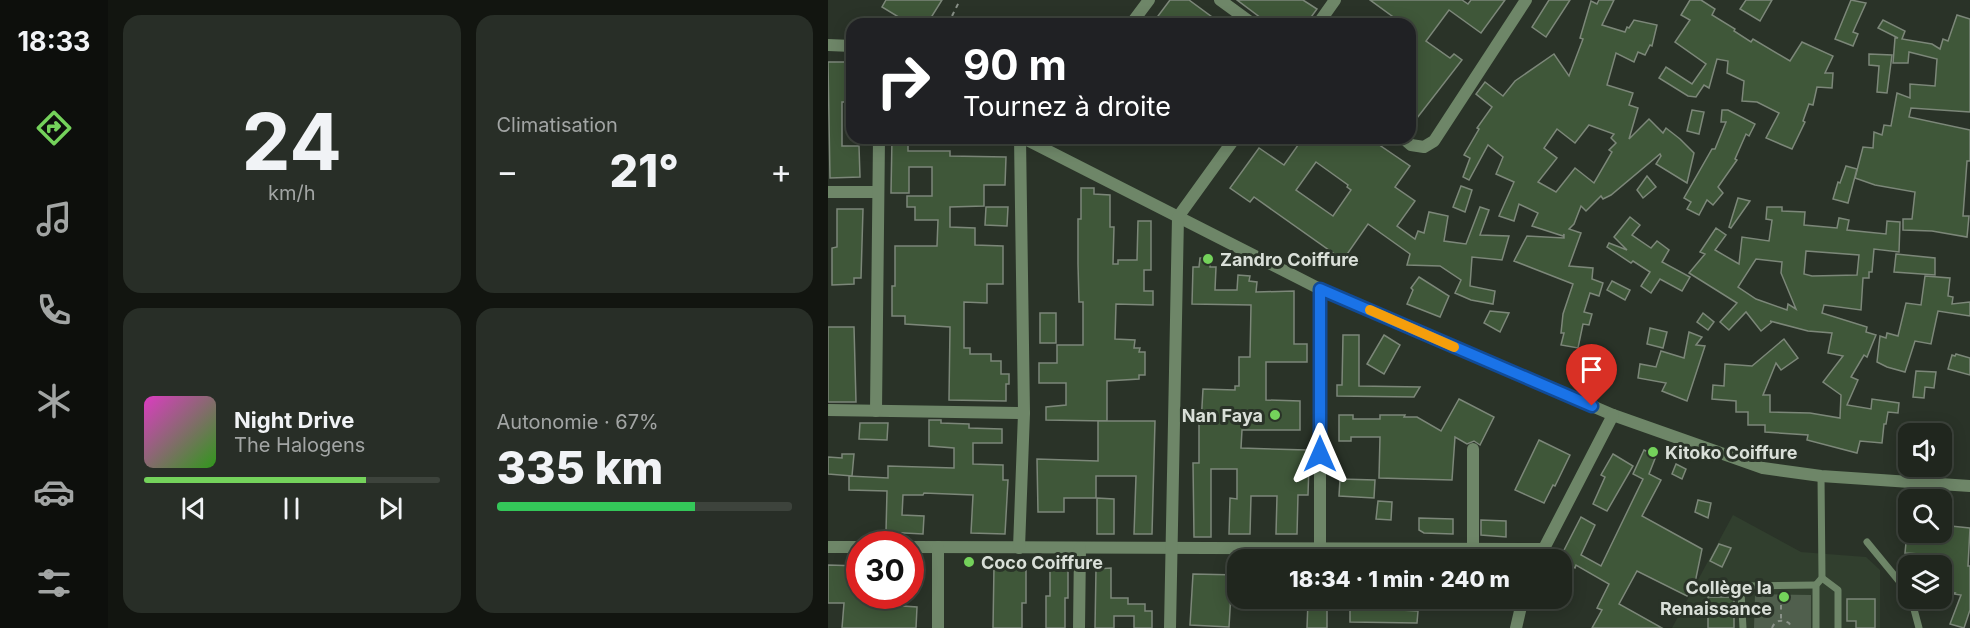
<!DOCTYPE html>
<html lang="fr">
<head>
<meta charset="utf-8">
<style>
	body { margin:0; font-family:Inter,sans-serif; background:#282e27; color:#f1f3f6; height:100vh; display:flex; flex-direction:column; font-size:22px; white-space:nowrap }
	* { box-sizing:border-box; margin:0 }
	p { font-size:20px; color:#a2a5a4 }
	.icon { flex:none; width:33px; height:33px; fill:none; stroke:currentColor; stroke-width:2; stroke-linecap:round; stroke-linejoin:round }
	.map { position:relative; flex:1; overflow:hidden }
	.drawer { display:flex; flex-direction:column; gap:15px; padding:15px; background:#121510; width:720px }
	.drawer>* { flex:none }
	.hud { position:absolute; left:18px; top:18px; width:570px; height:126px; border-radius:18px; box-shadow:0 3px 15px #0003,0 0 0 2px #3d433c; background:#202124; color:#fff; overflow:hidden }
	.fabs { position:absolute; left:1070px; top:423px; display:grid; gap:12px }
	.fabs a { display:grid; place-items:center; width:54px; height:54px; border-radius:12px; background:#20261e; box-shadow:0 3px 15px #0003,0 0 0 2px #3d433c; font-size:30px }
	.speed { position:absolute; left:18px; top:531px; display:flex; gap:12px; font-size:30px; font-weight:700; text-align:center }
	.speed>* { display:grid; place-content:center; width:78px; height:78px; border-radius:50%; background:#20261e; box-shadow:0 3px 15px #0003,0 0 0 2px #3d433c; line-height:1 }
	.speed .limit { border:9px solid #d22; background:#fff; color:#111 }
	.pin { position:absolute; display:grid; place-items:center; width:51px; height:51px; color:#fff; margin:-62px -26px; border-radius:50% 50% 50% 0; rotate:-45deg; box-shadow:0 0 6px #0007 }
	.pin .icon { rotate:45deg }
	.me { position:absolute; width:66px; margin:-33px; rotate:0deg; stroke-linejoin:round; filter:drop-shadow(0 0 4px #0008) }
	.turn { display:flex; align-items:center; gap:21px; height:126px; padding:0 18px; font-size:27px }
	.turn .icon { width:78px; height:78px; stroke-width:2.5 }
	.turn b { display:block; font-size:42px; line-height:51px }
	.big { font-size:45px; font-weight:800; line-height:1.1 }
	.drawer .card { flex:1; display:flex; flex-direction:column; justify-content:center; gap:9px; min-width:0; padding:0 21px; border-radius:18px; background:#282e27 }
	.drawer .dial { align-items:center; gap:0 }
	.dial b { font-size:78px; line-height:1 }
	.song { display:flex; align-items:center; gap:18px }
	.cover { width:72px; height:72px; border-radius:9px; background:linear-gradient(135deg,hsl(310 70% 55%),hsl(110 70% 35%)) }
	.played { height:6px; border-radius:3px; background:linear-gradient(90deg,#74d25b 75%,#3d433c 75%) }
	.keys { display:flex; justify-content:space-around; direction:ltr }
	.heat { display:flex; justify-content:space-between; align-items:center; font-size:33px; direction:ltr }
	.charge { height:9px; border-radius:4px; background:linear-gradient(90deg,#34c759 67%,#3d433c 0) }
	.drawer .tiles { flex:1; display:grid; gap:15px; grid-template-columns:repeat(2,1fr) }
	.trip { position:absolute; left:399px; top:549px; width:345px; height:60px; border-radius:18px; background:#20261e; box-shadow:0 3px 15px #0003,0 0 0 2px #3d433c; font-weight:800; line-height:60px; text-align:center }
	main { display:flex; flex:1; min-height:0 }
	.menu { display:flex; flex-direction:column; width:108px; justify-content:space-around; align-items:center; background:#0d0f0c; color:#a2a5a4 }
	.menu .icon { width:42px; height:42px }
	.menu .selected { color:#74d25b }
	.menu b { font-size:27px; color:#f1f3f6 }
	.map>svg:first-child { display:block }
	.built { fill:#313f2e }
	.green { fill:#505f4d }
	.building { fill:#3f5739; stroke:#7c8779; stroke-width:1.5; fill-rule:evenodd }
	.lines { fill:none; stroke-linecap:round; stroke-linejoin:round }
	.path { stroke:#899188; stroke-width:2; stroke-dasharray:4.5 4.5; stroke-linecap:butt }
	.lane { stroke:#6e8668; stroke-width:7 }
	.street { stroke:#6e8668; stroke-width:12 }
	.route-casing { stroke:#114b97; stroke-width:15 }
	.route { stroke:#1a73e8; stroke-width:10 }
	.slow { stroke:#f59e0b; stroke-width:10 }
	.poi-dot { fill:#74d25b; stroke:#2a3328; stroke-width:2 }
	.labels { text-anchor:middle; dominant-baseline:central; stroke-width:6; stroke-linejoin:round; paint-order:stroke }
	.poi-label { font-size:18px; font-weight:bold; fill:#d9dfd8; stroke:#2a3328; text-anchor:start }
</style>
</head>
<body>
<main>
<nav class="menu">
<b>18:33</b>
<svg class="icon selected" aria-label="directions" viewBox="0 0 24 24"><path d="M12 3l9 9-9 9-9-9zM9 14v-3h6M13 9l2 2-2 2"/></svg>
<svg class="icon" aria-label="music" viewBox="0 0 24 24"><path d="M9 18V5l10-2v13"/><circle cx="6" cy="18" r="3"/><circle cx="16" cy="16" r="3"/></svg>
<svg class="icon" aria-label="phone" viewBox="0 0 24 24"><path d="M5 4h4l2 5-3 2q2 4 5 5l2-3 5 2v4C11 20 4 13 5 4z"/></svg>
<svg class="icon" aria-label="climate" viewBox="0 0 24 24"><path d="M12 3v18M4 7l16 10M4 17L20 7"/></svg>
<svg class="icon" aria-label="car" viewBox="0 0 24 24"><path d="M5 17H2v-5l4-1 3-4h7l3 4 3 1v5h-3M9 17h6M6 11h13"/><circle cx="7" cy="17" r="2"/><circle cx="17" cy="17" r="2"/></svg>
<svg class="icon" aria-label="filters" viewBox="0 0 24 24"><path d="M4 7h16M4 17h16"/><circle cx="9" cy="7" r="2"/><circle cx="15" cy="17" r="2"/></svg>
</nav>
<section class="drawer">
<div class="tiles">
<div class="card dial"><b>24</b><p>km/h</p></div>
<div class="card"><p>Climatisation</p>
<div class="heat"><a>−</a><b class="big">21°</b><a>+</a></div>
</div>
<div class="card">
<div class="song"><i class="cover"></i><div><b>Night Drive</b><p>The Halogens</p></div></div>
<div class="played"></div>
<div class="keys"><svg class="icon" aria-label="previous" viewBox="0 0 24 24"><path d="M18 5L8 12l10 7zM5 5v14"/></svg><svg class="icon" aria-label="pause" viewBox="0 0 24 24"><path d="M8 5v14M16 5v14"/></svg><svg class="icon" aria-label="next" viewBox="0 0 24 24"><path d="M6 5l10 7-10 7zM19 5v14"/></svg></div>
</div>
<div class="card"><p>Autonomie · 67%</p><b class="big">335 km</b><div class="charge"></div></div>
</div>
</section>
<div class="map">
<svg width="1142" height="628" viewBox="0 0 1142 628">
	<rect width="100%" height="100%" fill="#2a3328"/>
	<path class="built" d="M905,515L973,552L1038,557L1052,570V628H844Z"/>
	<path class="green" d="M927,594L983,595V628H926Z"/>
	<g class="building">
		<path d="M58,0H114L99,24H82L54,7Z"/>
		<path d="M342,0H361L384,17L379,24H324Z"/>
		<path d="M409,0H475L489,9L478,24H441Z"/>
		<path d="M542,0H634L640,4L643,0H677L653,33L621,10L598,41L622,58L626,54L634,60L582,127V24H575Z"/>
		<path d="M721,0H742L718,37L704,27Z"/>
		<path d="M771,0H786L774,25L797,32L799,27L801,28L806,20L829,25L824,46L822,45L817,55L810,52L806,62L788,53L779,85L805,93L801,105L810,108L801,139L821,119L835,133L838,128L852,139L866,153L859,183L828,164L833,156L832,154L783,195L775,199L773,196L758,211L753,206L746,224L741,229L753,233L741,266L765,268L764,279L775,283L771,296L762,293L756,312L764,314L761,325L755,324L750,348L733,345L736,333H733L735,314L745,284L686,261L699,236L736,238V234L735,236L704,226L710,213L691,204L686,221L671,216L686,182L668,174L675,157L660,145L641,180L635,177L642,158L636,155L651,129L649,128L664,107L648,94L657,82L675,96L687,81L726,54L741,76L755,39L752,38L763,1L769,4ZM761,125L786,134L783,138L788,143L781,150L784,152L766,183L747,168L728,192L710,182L729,158L716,148L729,129L747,143Z"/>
		<path d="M862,0H873L887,9L884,15L907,29L906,31L923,42L925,39L962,61L974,42L1005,56L997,73H1005L1004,88L989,87L985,105L981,104L975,121L977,122L964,149L938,138L951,113L929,102L914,101L916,81L899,73L900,61L889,59L881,88L876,85L868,97L860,96L831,78L838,67L864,84L878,64L847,42L862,20L853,15Z"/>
		<path d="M918,0H944L932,21L912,9Z"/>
		<path d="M1023,0L1038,3L1025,32L1030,34L1025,46L1007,39Z"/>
		<path d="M1129,15L1142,19V112L1083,108L1081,117L1142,130V161H1139L1135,216H1141L1139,237L1104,231L1075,230V219H1084L1087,192L1047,185L1027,178L1035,147L1045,148L1046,132L1054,135L1056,125L1063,126L1069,93L1082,98V84L1107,86L1109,59L1081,52L1080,63H1065L1067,38H1070L1050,28L1055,20L1077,31L1074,39L1104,44L1112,49L1115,39L1120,41Z"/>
		<path d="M1041,54L1064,55L1059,93L1049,92L1051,66L1041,65Z"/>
		<path d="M0,62H24V102H14V146H31L32,177L2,178Z"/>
		<path d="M864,110L876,112L871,134L859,131Z"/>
		<path d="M894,110H900L927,124L921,136L918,134L907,159L909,160L890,187L895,193L885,205L879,200L871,215L859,209L863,202L856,198L884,149H887L898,122H893Z"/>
		<path d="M64,138H80V151H122V156L178,157L177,185H156V206L122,207V227L147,228V245L175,246V284H159V303L136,302V348H142V354H163V361H173V374H181V384H178V401L121,400L122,327L77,324V316H64V286H67V246H109L110,220H87V207H79V196H104V167H81V193H63Z"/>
		<path d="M475,138H541L582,166L567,187L587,201L569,226L587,239L590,231L596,233L601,212L620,216L616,241L638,244L652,207L661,210L652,235L681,236L674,260L644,257L642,286L667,291L665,304L643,300L627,293L633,280L612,266L579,265L582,254L540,224L515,260L426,197L422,202L402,188L431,148L456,165ZM488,162L520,185L519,187L523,190L505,216L468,190Z"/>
		<path d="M1018,166L1029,169L1020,203L1005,199L1010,182L1012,183Z"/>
		<path d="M819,176L828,187L815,198L809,190Z"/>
		<path d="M633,186L644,190L637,212L625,207Z"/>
		<path d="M253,188H266V194L282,195V227H286L285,264H290V260H309L310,221H323V270H316V291H325V305L288,304L287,339L307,340L306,348H312L311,352H317V375H311V379L279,381V421L218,420V407L238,405V383H211V363H229V345H255V302H251L250,264V219H253Z"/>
		<path d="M910,198L922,201L903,228L901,227Z"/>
		<path d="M158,207H180L179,226L157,225Z"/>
		<path d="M939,207H954V211L977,212L976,225L1009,228L1011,218L1021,220L1019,230L1058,234L1059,221L1072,222L1071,252L1046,249L1044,272H1041V278H1035L1033,310L996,305L994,313L1039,327L1038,332L1048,335L1039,357L1036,355L1023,377L1030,380L1019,405L1043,409L1044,399L1071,403L1070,413L1060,412L1058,424H1056L1054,443L1032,441L1029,453L979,440L980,435L937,432V425H920V412H908V401L884,399L885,385L896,386L897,364L924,366L956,339L970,358L953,370L948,363L935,395H942V412L982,413L1012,418L1013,395L995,382L1015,356L1000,353L1004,333L980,331L942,321L944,322L933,331L918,312L901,330L892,322L909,303L861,273L877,254L872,252L888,228L898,235L887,250L911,264L914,237L941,241L944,220L938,219ZM978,251L1031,255L1029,275L984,276L976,274ZM928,259L954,262L953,273L968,309L960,304L959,310L928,299L910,287Z"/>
		<path d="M9,209H35L33,278H26V284L4,285V248L9,247Z"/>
		<path d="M802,217L812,225L804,235L823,248L829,241L841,250L834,262L862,277L854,291L832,279L823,293L813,286L822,272L805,261L803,263L779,247L781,243L799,250L786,237Z"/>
		<path d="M1068,254L1107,258V275L1066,272Z"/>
		<path d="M372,258H382V267H388L387,290H409L410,275L422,276L421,281L429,282L428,292L466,291V344H479V362H438V400L472,401V430H414L413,448L479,450L478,464H481L480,495H470L469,534H448L449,496H423L422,534H401L402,498L409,499V469H383V537H366L365,463H371V424H373L375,389L407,390V386H411V357H422L423,305L364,304L365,267H371Z"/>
		<path d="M1097,276L1122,278L1120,296L1125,297L1124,304L1142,302V316L1110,311L1103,344L1087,341L1077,372L1059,367L1049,362L1052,336L1058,338L1059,333L1070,336L1078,303L1093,305Z"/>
		<path d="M591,277L621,296L612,317L579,304L585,290L583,288Z"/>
		<path d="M784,281L802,290L797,300L779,290Z"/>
		<path d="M662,311L681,313L672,332L656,323Z"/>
		<rect x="212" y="313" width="16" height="30"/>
		<path d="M875,313L886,322L880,330L869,322Z"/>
		<path d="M0,327H26L28,402H0Z"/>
		<path d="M822,328L839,332L835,348L819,344Z"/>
		<path d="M861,332L874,337L868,345L877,346L859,401L834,391L838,383L810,378L812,364L828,367L833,351L856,358Z"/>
		<path d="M515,335H531V386L592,387L586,397L509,396V385H514Z"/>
		<path d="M556,335L572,345L556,374L539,364Z"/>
		<path d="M1128,354L1142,358V375L1120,369L1124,355L1127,356Z"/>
		<path d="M1088,371L1108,372L1106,388L1097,387L1096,398L1085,397Z"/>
		<path d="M631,399L666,417L652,445L646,441L639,444L627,437L624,480L551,478L552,437H523V441H511V415H525V419H552V415H577L576,417H589L613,431Z"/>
		<path d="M101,420H113V423L141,424V428L174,429V443H145V464L175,465V480H180L177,534L143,533L145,495L96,493L95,495H75L74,515L96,516L95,534L58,532L59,491L21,490V476L60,478V466L126,468V448L101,446Z"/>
		<path d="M270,421H327L324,534H306L308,476H268V498H236V512H210L209,459L270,461Z"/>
		<path d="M32,423H60L59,440L31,439Z"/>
		<path d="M711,440L742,455L727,486L725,485L716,503L687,490Z"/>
		<path d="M816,450L828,456L821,474L833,480L814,516L874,549L868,578L859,596L809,571L791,604L834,628H764L774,610L769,608L781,584L748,565L747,568L731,560L753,517L767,525L753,555L773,566L815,479L805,474Z"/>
		<path d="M14,454H26L24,476L0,474V457L14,458Z"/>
		<path d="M785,454L805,466L779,511L765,504L777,477L773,475Z"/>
		<path d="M848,464L858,469L854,479L844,474Z"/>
		<path d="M512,479L547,480L546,498L511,496Z"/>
		<path d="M269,498L286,499V534H269Z"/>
		<path d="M870,500L883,503L880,518L867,512Z"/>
		<path d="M550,501L564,502L563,520L548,519Z"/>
		<path d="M591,518L625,519V534L596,533L591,530Z"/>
		<path d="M653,520L678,521V537L653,535Z"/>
		<path d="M1113,525L1142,528L1140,566H1142V610L1136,628L1122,624L1133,595L1126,594L1127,593L1113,592V566H1089L1091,554L1077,553L1079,532H1113Z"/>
		<path d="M891,544L903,548L894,567L882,561Z"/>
		<path d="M222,564H240V598H237V628H218V596H222Z"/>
		<path d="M0,565L32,566V596H54V598H60V605L89,607L88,628H14L16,603H0Z"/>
		<path d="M166,566H198V603H194V628H165Z"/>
		<path d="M283,568V598H300V604H317V611H324V628H306V616H286V628H267L268,569Z"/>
		<path d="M365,574L410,575V593H403L401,627L362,625Z"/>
		<rect x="880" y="597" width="26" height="31"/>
		<path d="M550,598H573V610L590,611L589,623L522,622V606L549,607Z"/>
		<path d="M1019,599H1047V628H1028V621H1019Z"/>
		<path d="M480,601L499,602V628H479Z"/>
	</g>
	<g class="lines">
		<g class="path">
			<path d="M120,24L132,0"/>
			<path d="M953,596V620"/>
			<path d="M944,628C947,620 954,619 961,623L964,628"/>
		</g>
		<g class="lane">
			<path d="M1039,542L1080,592"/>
			<path d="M994,578L1010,590V628"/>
			<path d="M1083,598L1091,628"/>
			<path d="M915,628L913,592L916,586L988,585"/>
			<path d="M988,628V585L994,578L993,476"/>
		</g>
		<g class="street">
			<path d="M392,0L425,24"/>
			<path d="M303,24L321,0"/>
			<path d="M490,24L507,0"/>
			<path d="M0,45L24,46"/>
			<path d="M195,138L492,289L785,415L935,468L993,476L1142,486"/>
			<path d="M575,138L583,145L596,147L606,141L698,0"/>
			<path d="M0,192H50"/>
			<path d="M0,410L196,413"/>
			<path d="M48,411L51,138"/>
			<path d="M645,449V549"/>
			<path d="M0,547H32"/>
			<path d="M82,547L713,549"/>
			<path d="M191,548L196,413L192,138"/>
			<path d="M492,549V289"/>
			<path d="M710,560L785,415"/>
			<path d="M110,628V547"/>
			<path d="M251,628L252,548"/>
			<path d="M342,628L350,217L407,138"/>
			<path d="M688,628L695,598"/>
		</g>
	</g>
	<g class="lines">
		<defs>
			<path id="route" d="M492,454V289L764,406"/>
		</defs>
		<use href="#route" class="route-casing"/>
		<use href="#route" class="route"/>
		<path class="slow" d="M542,310L626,347"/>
	</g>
	<g class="poi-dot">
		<circle cx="380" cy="259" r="6"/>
		<circle cx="447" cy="415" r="6"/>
		<circle cx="825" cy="452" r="6"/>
		<circle cx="141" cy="562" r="6"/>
		<circle cx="956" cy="597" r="6"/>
	</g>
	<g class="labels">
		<g class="poi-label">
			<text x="392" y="259">Zandro Coiffure</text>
			<text x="435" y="415" text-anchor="end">Nan Faya</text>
			<text x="837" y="452">Kitoko Coiffure</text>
			<text x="153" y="562">Coco Coiffure</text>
			<text x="944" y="587" text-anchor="end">Collège la<tspan x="944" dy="21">Renaissance</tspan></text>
		</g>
	</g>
</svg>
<div class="fabs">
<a><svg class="icon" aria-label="sound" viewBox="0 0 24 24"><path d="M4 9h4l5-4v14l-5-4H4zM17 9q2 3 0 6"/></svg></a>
<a><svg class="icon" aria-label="search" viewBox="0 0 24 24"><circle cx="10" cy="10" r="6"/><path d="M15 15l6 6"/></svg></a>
<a><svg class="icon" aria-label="layers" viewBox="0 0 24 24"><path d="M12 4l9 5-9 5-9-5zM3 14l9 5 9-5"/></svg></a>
</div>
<div class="speed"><div class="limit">30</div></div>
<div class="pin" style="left:764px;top:406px;background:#d93025"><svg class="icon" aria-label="arrive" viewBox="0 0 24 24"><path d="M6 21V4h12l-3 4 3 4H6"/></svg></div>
<svg class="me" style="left:492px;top:454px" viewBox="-20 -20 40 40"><path d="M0-17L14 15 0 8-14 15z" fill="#1a73e8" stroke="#fff" stroke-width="4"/></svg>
<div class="trip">18:34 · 1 min · 240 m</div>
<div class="hud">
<div class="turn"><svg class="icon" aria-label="right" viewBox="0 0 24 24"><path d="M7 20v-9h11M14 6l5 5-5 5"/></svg><div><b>90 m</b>Tournez à droite</div></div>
</div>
</div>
</main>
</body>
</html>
